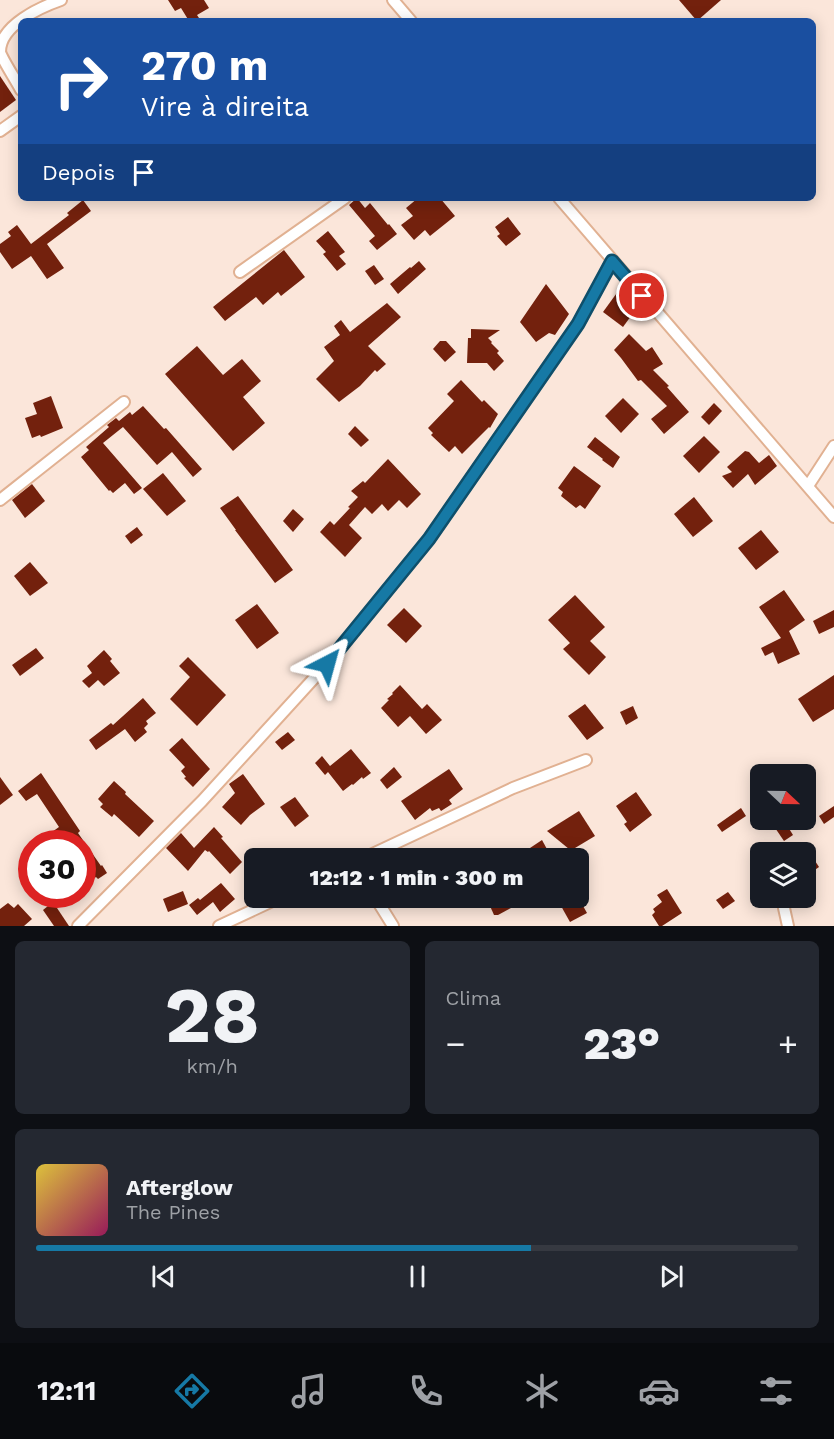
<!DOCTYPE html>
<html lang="pt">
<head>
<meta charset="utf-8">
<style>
	body { margin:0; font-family:"Work Sans",sans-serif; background:#242831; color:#f1f3f6; height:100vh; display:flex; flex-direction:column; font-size:22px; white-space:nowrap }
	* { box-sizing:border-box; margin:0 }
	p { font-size:20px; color:#9ea1a6 }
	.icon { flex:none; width:33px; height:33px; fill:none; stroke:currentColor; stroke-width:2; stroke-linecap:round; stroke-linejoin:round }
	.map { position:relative; height:926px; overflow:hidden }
	.sheet { display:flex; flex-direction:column; gap:15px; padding:15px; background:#0d0f14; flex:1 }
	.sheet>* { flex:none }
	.hud { position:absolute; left:18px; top:18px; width:798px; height:183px; border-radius:9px; box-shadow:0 3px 15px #0003; background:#1a4fa0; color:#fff; overflow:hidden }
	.needle { width:39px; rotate:112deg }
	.buttons { position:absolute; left:750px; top:764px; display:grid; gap:12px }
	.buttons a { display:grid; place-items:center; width:66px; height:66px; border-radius:9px; background:#171b24; box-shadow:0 3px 15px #0003; font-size:30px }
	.speed { position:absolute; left:18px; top:830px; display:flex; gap:12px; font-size:30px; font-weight:700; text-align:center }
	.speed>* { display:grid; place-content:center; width:78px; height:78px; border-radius:50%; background:#171b24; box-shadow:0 3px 15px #0003; line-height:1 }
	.speed .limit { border:9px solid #d22; background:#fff; color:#111 }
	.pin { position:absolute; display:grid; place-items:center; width:51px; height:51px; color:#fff; margin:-26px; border:3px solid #fff; border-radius:50%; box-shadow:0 2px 6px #0007 }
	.me { position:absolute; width:66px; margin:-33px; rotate:39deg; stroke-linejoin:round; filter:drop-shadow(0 0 4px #0008) }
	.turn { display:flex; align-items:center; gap:21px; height:126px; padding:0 24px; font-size:27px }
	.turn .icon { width:78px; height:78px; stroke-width:2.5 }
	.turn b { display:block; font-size:42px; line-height:51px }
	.then { display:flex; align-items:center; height:57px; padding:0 24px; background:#0003; gap:12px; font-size:22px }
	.big { font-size:45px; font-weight:800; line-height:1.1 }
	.sheet .tile { flex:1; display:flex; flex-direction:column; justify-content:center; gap:9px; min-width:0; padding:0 21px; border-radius:9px; background:#242831 }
	.sheet .dial { align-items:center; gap:0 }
	.dial b { font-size:78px; line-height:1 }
	.song { display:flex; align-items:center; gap:18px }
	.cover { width:72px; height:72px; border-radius:9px; background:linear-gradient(135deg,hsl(50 70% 55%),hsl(330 70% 35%)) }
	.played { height:6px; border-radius:3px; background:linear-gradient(90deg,#1679a5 65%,#363941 65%) }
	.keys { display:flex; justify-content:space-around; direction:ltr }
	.heat { display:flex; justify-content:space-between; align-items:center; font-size:33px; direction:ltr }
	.sheet .tiles { flex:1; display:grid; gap:15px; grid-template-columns:1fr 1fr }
	.tile:last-child { grid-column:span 2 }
	.trip { position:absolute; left:244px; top:848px; width:345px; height:60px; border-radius:9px; background:#171b24; box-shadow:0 3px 15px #0003; font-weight:800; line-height:60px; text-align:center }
	.tabs { display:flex; height:96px; justify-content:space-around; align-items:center; background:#090b0e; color:#9ea1a6 }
	.tabs .icon { width:42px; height:42px }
	.tabs .selected { color:#1679a5 }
	.tabs b { font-size:27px; color:#f1f3f6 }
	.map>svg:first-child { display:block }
	.building { fill:#73210d }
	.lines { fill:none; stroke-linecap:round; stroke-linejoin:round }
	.minor-casing { stroke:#e1b192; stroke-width:14 }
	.minor { stroke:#fff; stroke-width:10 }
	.route-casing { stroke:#0e4f6b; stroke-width:15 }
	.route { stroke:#1679a5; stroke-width:10 }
</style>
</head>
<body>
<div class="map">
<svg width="834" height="926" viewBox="0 0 834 926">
	<rect width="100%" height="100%" fill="#fbe6da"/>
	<g class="building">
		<path d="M168,0H204L209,8L197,15L201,21H189L181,8L175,11Z"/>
		<path d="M679,0H721L697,21Z"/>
		<path d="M0,76L16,100L0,112Z"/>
		<path d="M357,198L365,208L370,203L388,225L389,224L397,234L377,250L369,241L375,236L349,205Z"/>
		<path d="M418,198H440L455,216L430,236L425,230L414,240L401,225L413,216L406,208Z"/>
		<path d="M83,200L91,211L47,244L64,268L47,279L31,256L12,269L0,252V244L11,236L8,232L17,225L31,244L69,215L67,213Z"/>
		<path d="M508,217L521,234L506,246L497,236L500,234L495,227Z"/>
		<path d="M328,231L345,252L339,256L346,264L337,271L323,254L326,252L316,241Z"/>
		<path d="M284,250L305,277L286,292L281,296L278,292L263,305L256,297L225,321L213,307Z"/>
		<path d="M419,261L426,269L398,294L390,284L410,267L411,268Z"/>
		<path d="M374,265L384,279L375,285L365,271Z"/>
		<path d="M546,284L569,314L555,335L549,333L536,342L520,322Z"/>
		<path d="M619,290L639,305L623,327L603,312Z"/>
		<path d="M387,303L401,317L368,346L386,364L377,372L375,370L360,386L339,402L316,379L334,361L324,347L340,335L334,326L341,320L350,332Z"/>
		<path d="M471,329L500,330L488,338L492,342L491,343L499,351L497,353L504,361L494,371L487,363H467L468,338H471Z"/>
		<path d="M629,334L646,351L652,347L663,364L653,370L669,386L667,387L689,412L664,434L651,419L667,406L641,380L638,381L621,358L614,350Z"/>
		<path d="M440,341H446L456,352L445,362L433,349Z"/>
		<path d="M197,346L223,375L242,359L261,381L243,397L265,423L233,451L165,374Z"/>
		<path d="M461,380L482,402L484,400L498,414L490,428L489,427L462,454L455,446L449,452L431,435L433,433L428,428L454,401L447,394Z"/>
		<path d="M51,396L63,428L41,437L40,435L32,438L25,418L37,414L33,403Z"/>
		<path d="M623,398L639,414L621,433L605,416Z"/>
		<path d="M714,403L722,411L709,425L701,417Z"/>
		<path d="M143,406L164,429L166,428L202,469L193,477L172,452L157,465L123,427L103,443L142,488L134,494L125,483L113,493L110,490L109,491L81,457L89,450L86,447L109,427L107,425L116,418L119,421L130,412L132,415Z"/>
		<path d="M355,426L369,440L361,447L348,434Z"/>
		<path d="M704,436L720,452L699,473L683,456Z"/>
		<path d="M595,437L620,457L613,468L602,460L603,459L587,447Z"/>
		<path d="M745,451L749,452L759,463L769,455L777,466L755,485L748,474L733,488L722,476L732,472L727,467Z"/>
		<path d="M388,459L421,494L407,508L399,500L388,511L382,504L372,514L365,507L349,525L362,538L345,557L320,532L330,521L334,525L350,508L348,507L358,497L351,491L363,481L365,483Z"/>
		<path d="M574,466L601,486L585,509L580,505L576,508L561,496L563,492L558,488Z"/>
		<path d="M163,473L186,501L167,516L143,489Z"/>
		<path d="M32,484L45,501L25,518L12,500Z"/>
		<path d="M238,496L293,570L275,583L235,530H236L220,508Z"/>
		<path d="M694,497L713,521L693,537L674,514Z"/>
		<path d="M293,509L304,519L293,532L283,521Z"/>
		<path d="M137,527L143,535L131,544L125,536Z"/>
		<path d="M761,530L779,552L756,570L738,548Z"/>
		<path d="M30,562L48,583L30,596L14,576Z"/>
		<path d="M784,590L805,620L789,631L800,654L778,664L773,652L765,656L761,648L781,638L759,607Z"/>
		<path d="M575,595L605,627L590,641L606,657L589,675L563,649L570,643L548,620Z"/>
		<path d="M257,604L279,633L257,649L235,620Z"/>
		<path d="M404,608L422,626L406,643L387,625Z"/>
		<path d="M834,610V627L819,634L813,621Z"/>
		<path d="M36,648L44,658L20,676L12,665Z"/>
		<path d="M104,650L112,659L110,661L120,673L104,686L98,680L89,688L82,681L92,673L87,666Z"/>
		<path d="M188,657L226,695L197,726L170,699L190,677L179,666Z"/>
		<path d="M834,675V709L813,722L798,699Z"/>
		<path d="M400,685L422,709L427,704L442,720L426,734L410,716L398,727L381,708L389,700L387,699L393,694L392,693Z"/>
		<path d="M143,698L156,713L146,721L148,724L144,728L147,732L135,742L125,729L96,750L89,740L111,723L113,725Z"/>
		<path d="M585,704L604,728L587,740L568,716Z"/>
		<path d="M633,706L638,718L626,725L620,712Z"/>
		<path d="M288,732L295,740L282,750L275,742Z"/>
		<path d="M182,738L210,769L193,787L184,778L186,777L181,771L185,767L169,750Z"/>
		<path d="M351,749L371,773L363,779L362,777L353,785L352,784L343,791L328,772L325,775L315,763L322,756L330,766Z"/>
		<path d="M394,767L402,777L387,789L380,780Z"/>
		<path d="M449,769L463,789L449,800L452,804L441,811L439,808L432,811L430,808L415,820L401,801Z"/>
		<path d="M41,773L80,831L78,833L101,866L102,865L107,873L98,879L96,877L86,883L82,878V843H50L45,837L59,827L37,794L26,801L18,791Z"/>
		<path d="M243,774L265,804L250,815L241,825L222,807L235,793L229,784Z"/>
		<path d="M0,777L13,795L0,805Z"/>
		<path d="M114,781L126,792L125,794L154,821L139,837L114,814L112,817L100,807L103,804L98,799Z"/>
		<path d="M636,792L652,815L630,832L624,824L627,822L616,806Z"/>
		<path d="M295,797L309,816L295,827L280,807Z"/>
		<path d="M834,806V817L824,824L819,816Z"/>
		<path d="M741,808L746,816L722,832L717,825Z"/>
		<path d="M579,811L595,836L575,848L569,849L547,831Z"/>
		<path d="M769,819H783L793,835L784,841Z"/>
		<path d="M214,827L223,837L221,838L242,862L230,874L209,851L208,852L205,850L188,871L166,848L181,833L194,848Z"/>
		<path d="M542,840L548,851L536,858L530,848Z"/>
		<path d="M806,847L819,867L806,876Z"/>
		<path d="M221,883L235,899L220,912L213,902L197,915L189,905L198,898L200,900Z"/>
		<path d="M667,889L682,913L662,926H659L652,915L655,912L653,909L662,902L657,895Z"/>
		<path d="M183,891L188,904L168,912L163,899Z"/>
		<path d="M728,892L735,901L723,909L716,900Z"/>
		<path d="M486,897H507L511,908L498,915H494Z"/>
		<path d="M556,897H578L587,913L570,922Z"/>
		<path d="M53,902L69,926H54L43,910Z"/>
		<path d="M8,903L14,908L18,904L32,919L24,926H0V909Z"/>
	</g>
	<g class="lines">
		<defs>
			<g id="minor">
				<path d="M393,0L411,21"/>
				<path d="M21,90C17,82 2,59 0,52C0,25 41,7 61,0"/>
				<path d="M0,131L21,116"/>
				<path d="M559,198L834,517"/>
				<path d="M240,272L345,198"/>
				<path d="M808,486L834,446"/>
				<path d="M0,500L124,402"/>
				<path d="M364,858L513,788L586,760"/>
				<path d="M375,897L393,926"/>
				<path d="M784,908L788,926"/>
				<path d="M78,926L202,801L327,664L429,539L578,324L612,261"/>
				<path d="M219,926L281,897"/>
			</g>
		</defs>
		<use href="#minor" class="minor-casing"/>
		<use href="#minor" class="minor"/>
	</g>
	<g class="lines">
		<defs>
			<path id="route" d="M327,664L429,539L578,324L612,261L642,296"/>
		</defs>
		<use href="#route" class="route-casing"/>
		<use href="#route" class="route"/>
	</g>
</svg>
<div class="buttons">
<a><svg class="needle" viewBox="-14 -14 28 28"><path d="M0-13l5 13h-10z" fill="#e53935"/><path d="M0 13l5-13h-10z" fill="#9ea1a6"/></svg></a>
<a><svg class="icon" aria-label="layers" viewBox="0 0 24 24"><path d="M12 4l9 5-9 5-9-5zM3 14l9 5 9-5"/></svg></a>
</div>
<div class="speed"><div class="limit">30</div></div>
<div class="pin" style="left:642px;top:296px;background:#d93025"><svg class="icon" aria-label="arrive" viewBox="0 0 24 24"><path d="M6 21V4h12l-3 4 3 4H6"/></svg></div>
<svg class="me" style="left:327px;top:664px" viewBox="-20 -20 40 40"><path d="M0-17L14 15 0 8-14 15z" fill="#1679a5" stroke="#fff" stroke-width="4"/></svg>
<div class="trip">12:12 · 1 min · 300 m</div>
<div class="hud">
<div class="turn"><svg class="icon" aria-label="right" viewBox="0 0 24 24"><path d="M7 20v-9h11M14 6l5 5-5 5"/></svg><div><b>270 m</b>Vire à direita</div></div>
<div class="then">Depois<svg class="icon" aria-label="arrive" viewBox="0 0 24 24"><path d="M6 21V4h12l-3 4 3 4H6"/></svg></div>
</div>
</div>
<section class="sheet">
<div class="tiles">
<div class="tile dial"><b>28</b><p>km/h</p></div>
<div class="tile"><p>Clima</p>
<div class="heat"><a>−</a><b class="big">23°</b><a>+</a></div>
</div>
<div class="tile">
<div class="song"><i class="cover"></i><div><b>Afterglow</b><p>The Pines</p></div></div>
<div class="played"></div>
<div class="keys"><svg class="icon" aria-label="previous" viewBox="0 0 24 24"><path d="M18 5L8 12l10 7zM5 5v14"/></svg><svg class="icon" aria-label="pause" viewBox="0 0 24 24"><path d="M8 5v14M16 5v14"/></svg><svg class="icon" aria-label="next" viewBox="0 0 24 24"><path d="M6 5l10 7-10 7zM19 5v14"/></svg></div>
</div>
</div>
</section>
<nav class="tabs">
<b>12:11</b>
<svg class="icon selected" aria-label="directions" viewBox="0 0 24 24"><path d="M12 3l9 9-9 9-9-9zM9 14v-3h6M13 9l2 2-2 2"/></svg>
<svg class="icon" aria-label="music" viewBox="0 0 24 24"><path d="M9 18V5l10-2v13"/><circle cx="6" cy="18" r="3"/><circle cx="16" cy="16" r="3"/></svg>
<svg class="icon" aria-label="phone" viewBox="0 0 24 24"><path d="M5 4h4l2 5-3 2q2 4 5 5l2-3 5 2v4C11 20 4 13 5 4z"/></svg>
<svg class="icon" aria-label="climate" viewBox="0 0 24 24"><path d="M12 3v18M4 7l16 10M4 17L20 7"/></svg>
<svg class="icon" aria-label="car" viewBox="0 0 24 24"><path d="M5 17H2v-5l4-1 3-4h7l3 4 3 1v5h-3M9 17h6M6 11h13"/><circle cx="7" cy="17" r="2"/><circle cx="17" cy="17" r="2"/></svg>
<svg class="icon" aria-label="filters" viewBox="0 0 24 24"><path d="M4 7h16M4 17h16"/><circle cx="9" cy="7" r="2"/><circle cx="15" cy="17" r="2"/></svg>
</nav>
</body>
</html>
